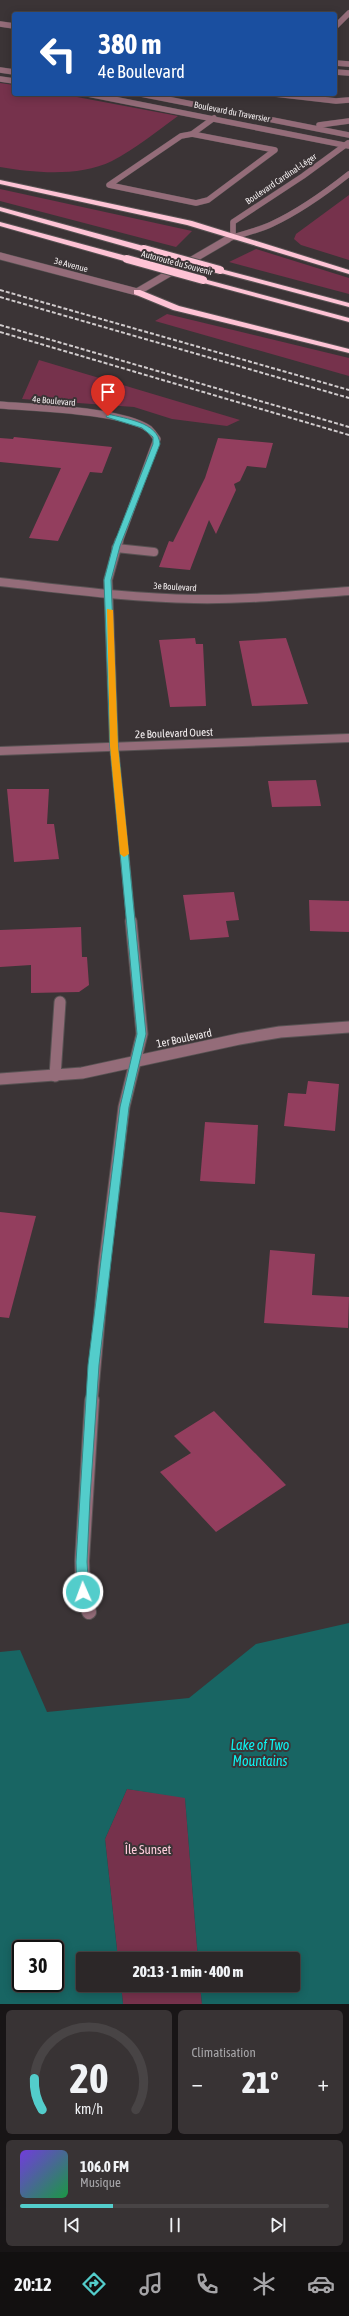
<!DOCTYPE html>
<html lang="fr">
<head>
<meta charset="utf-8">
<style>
	body { margin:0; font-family:"Asap Condensed",sans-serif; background:#383334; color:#f1f3f6; height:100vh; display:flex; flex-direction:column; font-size:15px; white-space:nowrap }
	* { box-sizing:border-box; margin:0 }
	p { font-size:13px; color:#a6a5a8 }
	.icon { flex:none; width:22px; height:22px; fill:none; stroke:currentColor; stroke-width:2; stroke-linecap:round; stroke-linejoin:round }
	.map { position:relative; height:2004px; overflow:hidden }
	.panel { display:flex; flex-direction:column; gap:6px; padding:6px; background:#181516; flex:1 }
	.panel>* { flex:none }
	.top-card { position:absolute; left:12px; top:12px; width:325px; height:84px; border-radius:4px; box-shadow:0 2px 10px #0003,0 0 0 1px #484445; background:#1a4fa0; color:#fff; overflow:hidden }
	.speed { position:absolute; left:12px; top:1940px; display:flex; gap:8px; font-size:20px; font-weight:700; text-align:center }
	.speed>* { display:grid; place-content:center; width:52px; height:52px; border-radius:50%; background:#2c2728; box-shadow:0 2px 10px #0003,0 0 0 1px #484445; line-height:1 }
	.speed .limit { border:2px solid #111; border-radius:6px; background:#fff; color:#111 }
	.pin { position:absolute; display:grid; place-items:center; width:34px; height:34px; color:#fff; margin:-41px -17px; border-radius:50% 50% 50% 0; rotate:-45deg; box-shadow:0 0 4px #0007 }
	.pin .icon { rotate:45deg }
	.me { position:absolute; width:44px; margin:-22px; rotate:358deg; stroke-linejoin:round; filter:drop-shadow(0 0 3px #0008) }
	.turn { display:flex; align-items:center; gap:14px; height:84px; padding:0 20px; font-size:18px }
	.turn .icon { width:52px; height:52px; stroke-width:2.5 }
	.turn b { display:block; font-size:28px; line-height:34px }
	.big { font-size:30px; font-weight:800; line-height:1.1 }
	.panel .widget { flex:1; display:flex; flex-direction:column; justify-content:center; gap:6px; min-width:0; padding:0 14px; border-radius:6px; background:#383334 }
	.panel .dial { align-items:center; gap:0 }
	.dial svg { height:104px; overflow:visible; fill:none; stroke:#484445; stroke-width:7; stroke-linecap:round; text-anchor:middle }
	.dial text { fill:#f1f3f6; stroke:none }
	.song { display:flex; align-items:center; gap:12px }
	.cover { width:48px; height:48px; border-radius:6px; background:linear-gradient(135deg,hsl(260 70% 55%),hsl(140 70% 35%)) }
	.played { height:4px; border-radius:2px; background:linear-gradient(90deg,#53cdcb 30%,#484445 30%) }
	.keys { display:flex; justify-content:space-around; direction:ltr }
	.heat { display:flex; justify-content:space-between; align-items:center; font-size:22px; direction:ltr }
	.panel .tiles { flex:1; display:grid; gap:6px; grid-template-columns:1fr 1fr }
	.widget:last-child { grid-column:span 2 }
	.trip { position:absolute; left:76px; top:1952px; width:224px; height:40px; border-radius:4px; background:#2c2728; box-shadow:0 2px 10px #0003,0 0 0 1px #484445; font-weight:800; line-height:40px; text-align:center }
	.menu { display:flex; height:64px; justify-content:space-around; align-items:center; background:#121010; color:#a6a5a8 }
	.menu .icon { width:28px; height:28px }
	.menu .on { color:#53cdcb }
	.menu b { font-size:18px; color:#f1f3f6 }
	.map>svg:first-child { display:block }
	.green { fill:#76324c }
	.water { fill:#186563; fill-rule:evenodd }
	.building { fill:#933e5e }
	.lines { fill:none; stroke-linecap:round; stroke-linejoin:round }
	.minor-far4-casing { stroke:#585253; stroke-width:6 }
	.minor-far3-casing { stroke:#585253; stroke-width:8 }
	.minor-far2-casing { stroke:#585253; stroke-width:10 }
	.minor-far1-casing { stroke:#585253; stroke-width:13 }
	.minor-casing { stroke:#585253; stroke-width:16 }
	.highway-casing { stroke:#585253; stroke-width:2 }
	.minor-far4 { stroke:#946c79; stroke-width:5.5 }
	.minor-far3 { stroke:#946c79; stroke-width:7 }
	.minor-far2 { stroke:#946c79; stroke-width:8 }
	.minor-far1 { stroke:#946c79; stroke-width:11 }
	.minor { stroke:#946c79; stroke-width:14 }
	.highway { fill:#fec3d5; fill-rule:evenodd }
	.rail { stroke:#d1cccd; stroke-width:2; stroke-dasharray:4 2; stroke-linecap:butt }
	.highway-bridge-casing { stroke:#585253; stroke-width:10; stroke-linecap:butt }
	.highway-bridge { stroke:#fec3d5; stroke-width:8 }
	.route { fill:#53cdcb; stroke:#368584 }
	.slow { fill:#f59e0b }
	.labels { text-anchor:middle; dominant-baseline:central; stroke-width:4; stroke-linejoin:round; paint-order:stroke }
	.far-street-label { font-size:9px; fill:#f2edee; stroke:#3b3436 }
	.street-label { font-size:11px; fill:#f2edee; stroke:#3b3436 }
	.near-park-label { font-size:13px; fill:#feccdb; stroke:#3b3436 }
	.near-water-label { font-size:14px; font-style:italic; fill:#0bf3f1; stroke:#3b3436 }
</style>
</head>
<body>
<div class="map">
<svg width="349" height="2004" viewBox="0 0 349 2004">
	<rect width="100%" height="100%" fill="#3b3436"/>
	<g class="green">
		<path d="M0,83L14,85V94H61L178,116C157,131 135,149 112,161C79,177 35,173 0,167Z"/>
		<path d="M0,189L192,231L176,247L0,201Z"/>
		<path d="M349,195V260L301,245L294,239L296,234Z"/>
		<path d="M256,249L349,278V294L229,262Z"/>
		<path d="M167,314L349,358V376L155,321Z"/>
		<path d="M39,360L240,420L227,426L172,419L134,407L22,399Z"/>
		<path d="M127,1789L185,1797L198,1959H118L105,1839Z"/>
		<path d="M121,1985H200L202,2004H123Z"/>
	</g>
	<path class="water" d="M349,1623V2004H202L200,1985H293V1959H198L185,1798L127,1789L105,1839L118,1959H83V1985H121L123,2004H0V1652L20,1650L47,1712L189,1698L256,1644ZM21,1949H55V1983H21Z"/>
	<g class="building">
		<path d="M14,437L112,447L102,473L90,472L58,541L29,538L61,468L0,462V438L13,439Z"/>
		<path d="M218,438L273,443L266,468L247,466L240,481L234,484L236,490L216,534L209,520L190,570L159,567L169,541L173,542L205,478Z"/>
		<path d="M195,638L196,644H203L206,706L170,707L159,640Z"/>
		<path d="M286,638L308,704L252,706L239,641Z"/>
		<path d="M316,780L321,806L272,807L268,781Z"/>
		<path d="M7,789H49L47,824H54L59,859L14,862Z"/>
		<path d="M234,892L239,920L226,921L229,937L190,940L183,895Z"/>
		<path d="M309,900L349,901V932L310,931Z"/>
		<path d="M81,927L82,957H87L89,985L79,992L31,993V965L0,967V930Z"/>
		<path d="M308,1081L339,1084L335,1131L284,1126L288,1093L306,1094Z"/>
		<path d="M205,1122L258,1125L255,1184L200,1181Z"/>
		<path d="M0,1212L36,1216L9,1318L0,1317Z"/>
		<path d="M270,1250L315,1254L312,1295L349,1297L348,1328L264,1323Z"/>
		<path d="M214,1411L286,1485L216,1532L160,1472L191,1453L174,1436Z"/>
	</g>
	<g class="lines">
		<defs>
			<g id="minor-far4">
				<path d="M0,24L14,26"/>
				<path d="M335,27L349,13"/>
				<path d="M335,63L349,64"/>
				<path d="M0,70L14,72"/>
				<path d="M335,72L349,73"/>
				<path d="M0,79L14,81"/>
				<path d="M88,94L349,146"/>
				<path d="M141,94L349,135"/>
				<path d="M275,94L336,101L349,100"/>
				<path d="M319,125L349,121"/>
				<path d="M192,134L275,150L208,200L196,203L109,185L181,136Z"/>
				<path d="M192,134L214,118"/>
				<path d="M233,236V222L303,176L348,143"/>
				<path d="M225,240C241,234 257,231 272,224C300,211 325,193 349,174"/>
			</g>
			<g id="minor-far3">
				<path d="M0,256L137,292L228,239"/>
				<path d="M0,405C35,408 122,410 149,429C152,432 155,436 157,439L119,542"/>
			</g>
			<g id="minor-far2">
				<path d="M119,541L108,580L114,746L131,922"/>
				<path d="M116,548L154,552"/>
				<path d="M0,582C64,589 129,598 194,599C246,600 297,595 349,591"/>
				<path d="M0,751L349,738"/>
			</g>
			<g id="minor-far1">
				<path d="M55,1076L60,1002"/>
				<path d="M0,1079L82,1073L239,1039L280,1032L349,1027"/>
				<path d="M92,1401L104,1267L124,1107L142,1034L131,921"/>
			</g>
			<path id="minor" d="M89,1612L83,1592L82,1561L92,1400"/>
			<g id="highway">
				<path d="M0,180L192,221L349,270V274L187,225L0,184Z"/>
				<path d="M0,207L147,247L148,249L141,251L0,211Z"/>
				<path d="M0,222L130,257L131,259L124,261L0,226Z"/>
				<path d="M217,268L349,303V307L217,272Z"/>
				<path d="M200,278L349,318V322L200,282Z"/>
				<path d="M134,290H140L179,306L349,349V353L173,310L134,294Z"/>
			</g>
		</defs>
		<use href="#minor-far4" class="minor-far4-casing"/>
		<use href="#minor-far3" class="minor-far3-casing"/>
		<use href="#minor-far2" class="minor-far2-casing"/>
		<use href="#minor-far1" class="minor-far1-casing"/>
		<use href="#minor" class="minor-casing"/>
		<use href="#highway" class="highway-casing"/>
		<use href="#minor-far4" class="minor-far4"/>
		<use href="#minor-far3" class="minor-far3"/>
		<use href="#minor-far2" class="minor-far2"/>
		<use href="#minor-far1" class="minor-far1"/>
		<use href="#minor" class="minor"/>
		<use href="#highway" class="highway"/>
		<g class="rail">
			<path d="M0,290L349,390"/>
			<path d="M0,297L349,398"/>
			<path d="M0,325L349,427"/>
			<path d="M0,332L349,435"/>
		</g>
		<defs>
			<g id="highway-bridge">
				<path d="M144,249L220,270"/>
				<path d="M127,259L203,280"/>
			</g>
		</defs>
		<use href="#highway-bridge" class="highway-bridge-casing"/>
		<use href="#highway-bridge" class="highway-bridge"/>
	</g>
	<path class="route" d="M108,414C126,419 158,422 160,444L120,546L111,580L118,746L146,1034L129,1107L99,1365L90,1498L87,1562L89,1592L83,1597L77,1592L76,1562L88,1365L120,1107L137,1034L110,746L104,580L113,546L153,444V437L142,428L106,417Z"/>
	<path class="slow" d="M107,609L113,610L118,746L129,854L124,857L120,854L110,746Z"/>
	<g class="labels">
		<g class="far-street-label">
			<text transform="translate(232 112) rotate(11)">Boulevard du Traversier</text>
			<text transform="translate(281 179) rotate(-34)">Boulevard Cardinal-Léger</text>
			<text transform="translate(177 263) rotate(15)">Autoroute du Souvenir</text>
			<text transform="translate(71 265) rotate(15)">3e Avenue</text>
			<text transform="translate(54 401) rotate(5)">4e Boulevard</text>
			<text transform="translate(175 587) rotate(3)">3e Boulevard</text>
		</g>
		<g class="street-label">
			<text transform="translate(174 733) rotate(-2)">2e Boulevard Ouest</text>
			<text transform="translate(184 1038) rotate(-12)">1er Boulevard</text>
		</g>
		<g class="near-park-label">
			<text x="148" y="1849">Île Sunset</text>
		</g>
		<g class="near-water-label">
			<text x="260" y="1745">Lake of Two<tspan x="260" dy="16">Mountains</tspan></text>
		</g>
	</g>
</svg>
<div class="speed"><div class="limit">30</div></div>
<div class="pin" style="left:108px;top:416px;background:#d93025"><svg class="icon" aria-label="arrive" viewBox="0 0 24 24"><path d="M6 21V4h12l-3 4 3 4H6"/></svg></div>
<svg class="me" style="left:83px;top:1592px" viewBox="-20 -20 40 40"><circle r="17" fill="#53cdcb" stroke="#fff" stroke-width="3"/><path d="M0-11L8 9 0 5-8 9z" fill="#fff"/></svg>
<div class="trip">20:13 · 1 min · 400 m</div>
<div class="top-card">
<div class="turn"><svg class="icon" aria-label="left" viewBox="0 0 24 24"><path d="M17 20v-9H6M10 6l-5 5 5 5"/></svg><div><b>380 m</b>4e Boulevard</div></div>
</div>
</div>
<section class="panel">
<div class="tiles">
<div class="widget dial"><svg viewBox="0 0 100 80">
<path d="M14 69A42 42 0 1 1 86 69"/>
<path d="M14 69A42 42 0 0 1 8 45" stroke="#53cdcb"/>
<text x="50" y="56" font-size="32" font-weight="700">20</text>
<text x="50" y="72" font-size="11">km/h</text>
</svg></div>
<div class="widget"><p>Climatisation</p>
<div class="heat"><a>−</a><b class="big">21°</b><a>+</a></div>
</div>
<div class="widget">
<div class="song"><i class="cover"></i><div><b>106.0 FM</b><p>Musique</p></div></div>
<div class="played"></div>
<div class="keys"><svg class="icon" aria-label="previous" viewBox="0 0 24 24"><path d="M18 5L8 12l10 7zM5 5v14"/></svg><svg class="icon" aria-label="pause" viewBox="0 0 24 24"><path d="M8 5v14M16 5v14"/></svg><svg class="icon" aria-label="next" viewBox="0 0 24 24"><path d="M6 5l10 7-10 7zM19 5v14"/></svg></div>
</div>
</div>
</section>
<nav class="menu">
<b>20:12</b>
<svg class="icon on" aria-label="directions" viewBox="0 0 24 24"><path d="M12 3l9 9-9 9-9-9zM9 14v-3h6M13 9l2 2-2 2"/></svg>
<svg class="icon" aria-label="music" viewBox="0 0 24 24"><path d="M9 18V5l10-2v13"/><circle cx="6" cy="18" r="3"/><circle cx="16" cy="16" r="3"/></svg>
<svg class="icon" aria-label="phone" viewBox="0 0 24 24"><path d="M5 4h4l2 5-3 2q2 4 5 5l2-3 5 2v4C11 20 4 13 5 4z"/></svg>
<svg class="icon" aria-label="climate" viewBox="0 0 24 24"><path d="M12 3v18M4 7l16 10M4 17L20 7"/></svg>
<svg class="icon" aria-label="car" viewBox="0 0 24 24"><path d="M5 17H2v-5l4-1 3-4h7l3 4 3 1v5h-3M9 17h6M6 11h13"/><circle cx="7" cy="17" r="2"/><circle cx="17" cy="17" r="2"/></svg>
</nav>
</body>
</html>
